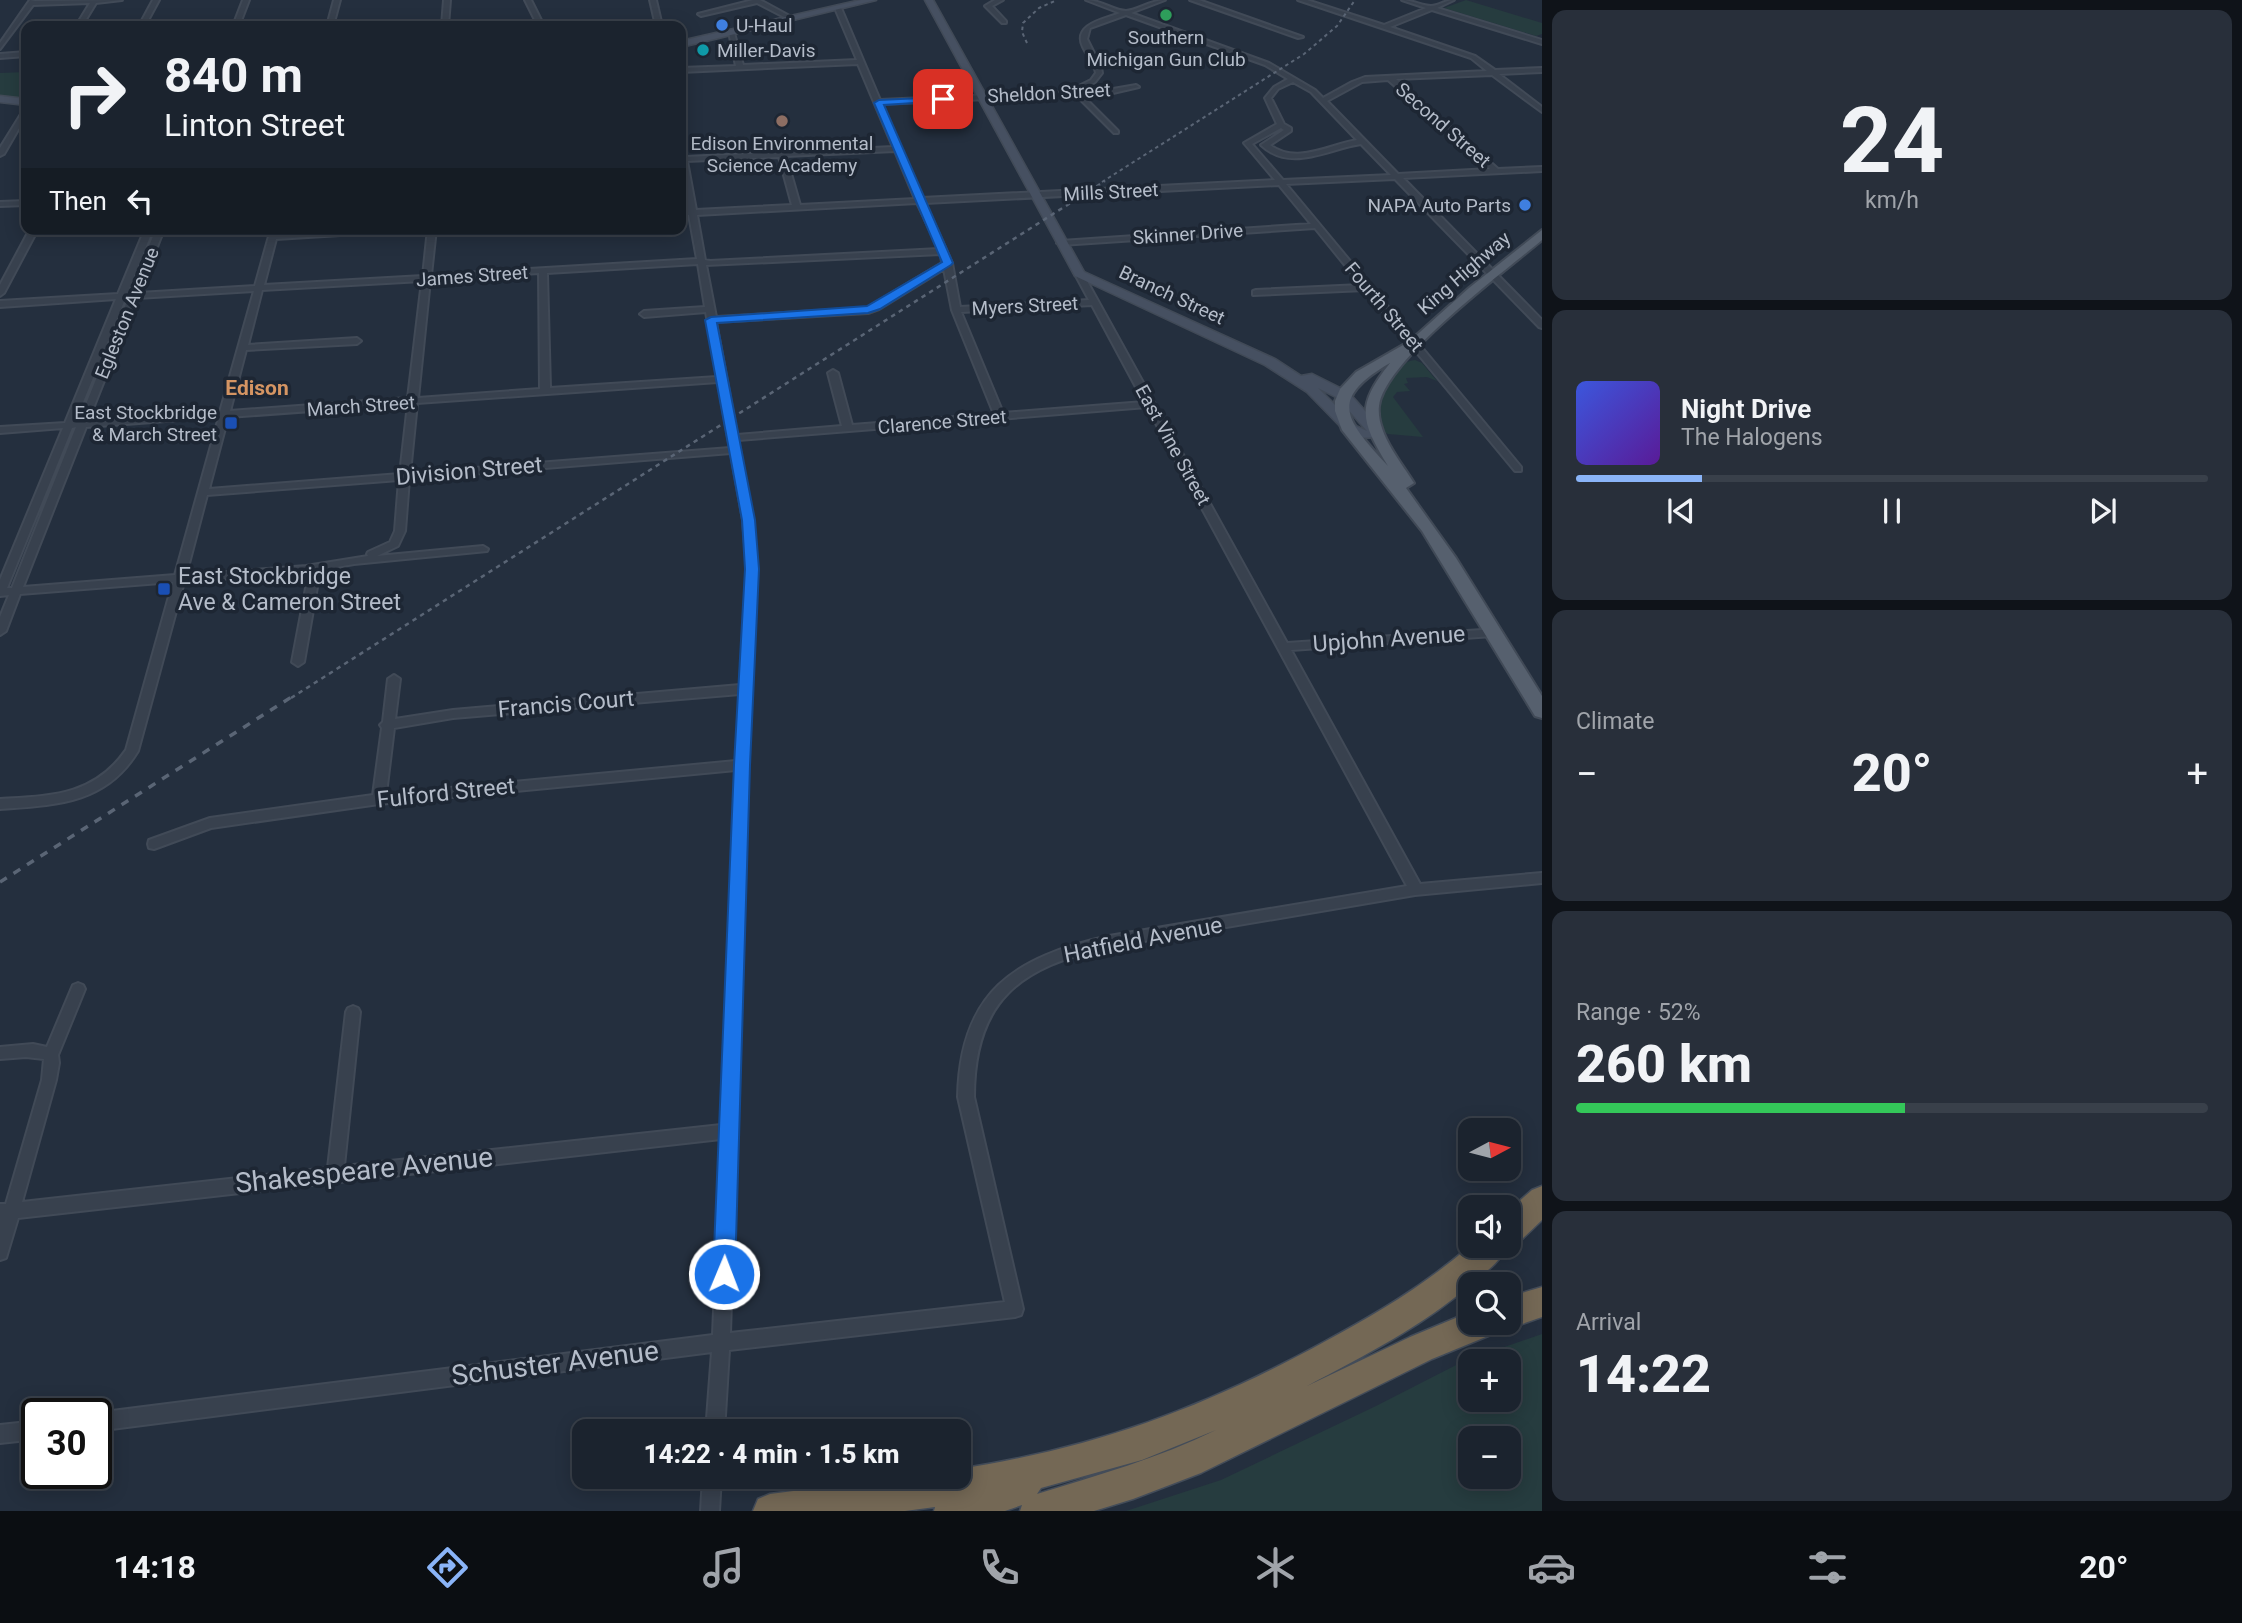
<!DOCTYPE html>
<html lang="en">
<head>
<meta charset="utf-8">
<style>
	body { margin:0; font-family:Roboto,sans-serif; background:#282f3a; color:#f1f3f6; height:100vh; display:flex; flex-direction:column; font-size:26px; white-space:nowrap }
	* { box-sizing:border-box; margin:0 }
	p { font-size:23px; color:#a0a4aa }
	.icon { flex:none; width:38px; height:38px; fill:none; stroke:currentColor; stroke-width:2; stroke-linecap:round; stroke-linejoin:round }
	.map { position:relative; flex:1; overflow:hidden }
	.panel { display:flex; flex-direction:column; gap:10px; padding:10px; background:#0f1319; width:700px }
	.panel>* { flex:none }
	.banner { position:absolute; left:21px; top:21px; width:665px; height:214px; border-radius:14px; box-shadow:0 4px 18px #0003,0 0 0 2px #39404a; background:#1b232e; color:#f1f3f6; overflow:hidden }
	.needle { width:46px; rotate:83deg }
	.controls { position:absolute; left:1458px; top:1118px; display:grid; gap:14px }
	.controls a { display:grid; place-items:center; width:63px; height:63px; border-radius:14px; background:#1b232e; box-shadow:0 4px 18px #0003,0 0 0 2px #39404a; font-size:35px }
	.speed { position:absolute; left:21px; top:1398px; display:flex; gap:14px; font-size:35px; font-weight:700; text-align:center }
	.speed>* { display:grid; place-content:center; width:91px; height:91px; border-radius:50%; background:#1b232e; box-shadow:0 4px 18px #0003,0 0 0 2px #39404a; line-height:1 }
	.speed .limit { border:4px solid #111; border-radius:10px; background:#fff; color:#111 }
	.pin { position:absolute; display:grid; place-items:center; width:60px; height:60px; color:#fff; margin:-30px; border-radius:14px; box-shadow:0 4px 10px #0006 }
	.me { position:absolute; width:77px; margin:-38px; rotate:1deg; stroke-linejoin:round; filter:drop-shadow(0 0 5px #0008) }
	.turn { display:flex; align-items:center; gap:24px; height:147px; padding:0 28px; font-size:32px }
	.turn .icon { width:91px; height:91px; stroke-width:2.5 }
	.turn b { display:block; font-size:49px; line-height:60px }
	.then { display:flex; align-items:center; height:66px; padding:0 28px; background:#0003; gap:14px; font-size:26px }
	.big { font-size:52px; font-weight:800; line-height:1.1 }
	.panel .tile { flex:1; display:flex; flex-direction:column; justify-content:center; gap:10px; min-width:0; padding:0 24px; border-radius:14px; background:#282f3a }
	.panel .dial { align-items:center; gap:0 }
	.dial b { font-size:91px; line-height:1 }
	.song { display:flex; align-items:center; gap:21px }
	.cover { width:84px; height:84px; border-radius:10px; background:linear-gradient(135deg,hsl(230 70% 55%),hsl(270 70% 35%)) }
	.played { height:7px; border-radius:4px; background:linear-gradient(90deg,#8ab4f8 20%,#39404a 20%) }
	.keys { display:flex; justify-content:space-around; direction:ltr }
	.heat { display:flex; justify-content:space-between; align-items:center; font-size:38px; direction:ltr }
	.charge { height:10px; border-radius:5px; background:linear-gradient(90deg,#34c759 52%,#39404a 0) }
	.trip { position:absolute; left:572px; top:1419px; width:399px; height:70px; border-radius:14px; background:#1b232e; box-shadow:0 4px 18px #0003,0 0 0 2px #39404a; font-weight:800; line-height:70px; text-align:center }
	.tabs { display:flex; height:112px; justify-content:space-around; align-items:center; background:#0b0e12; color:#a0a4aa }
	.tabs .icon { width:49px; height:49px }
	.tabs .selected { color:#8ab4f8 }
	.tabs b { font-size:32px; color:#f1f3f6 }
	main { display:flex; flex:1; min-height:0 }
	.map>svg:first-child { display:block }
	.green { fill:#263c3f; fill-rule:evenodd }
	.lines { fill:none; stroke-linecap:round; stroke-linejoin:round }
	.street-casing { stroke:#414a57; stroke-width:4 }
	.secondary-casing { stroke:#414a57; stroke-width:3 }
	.primary-casing { stroke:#414a57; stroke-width:4 }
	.highway-casing { stroke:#434c59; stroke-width:3 }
	.street { fill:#38414e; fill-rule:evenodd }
	.secondary { fill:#465061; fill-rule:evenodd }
	.primary { fill:#56606e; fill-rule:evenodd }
	.highway { fill:#746855; fill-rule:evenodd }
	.rail-far2 { stroke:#5a6575; stroke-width:2; stroke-dasharray:3.5 3.5; stroke-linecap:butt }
	.rail-far1 { stroke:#5a6575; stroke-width:2.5; stroke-dasharray:4.5 4.5; stroke-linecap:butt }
	.rail { stroke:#5a6575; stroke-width:3.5; stroke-dasharray:8 8; stroke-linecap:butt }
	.route { fill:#1a73e8; stroke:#114b97; stroke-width:2 }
	.leisure-dot { fill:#2e9e5b; stroke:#1d2633; stroke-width:2.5 }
	.shop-dot { fill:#3f7fe0; stroke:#1d2633; stroke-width:2.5 }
	.culture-dot { fill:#0f9aa8; stroke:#1d2633; stroke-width:2.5 }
	.education-dot { fill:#8d6e63; stroke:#1d2633; stroke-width:2.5 }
	.transit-dot { fill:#1a4fb4; stroke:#1d2633; stroke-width:2.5 }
	.labels { text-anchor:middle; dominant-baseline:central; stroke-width:7; stroke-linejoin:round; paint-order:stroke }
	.far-poi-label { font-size:19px; fill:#b4bcc9; stroke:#1d2633; text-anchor:start }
	.far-street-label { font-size:19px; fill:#b4bcc9; stroke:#1d2633 }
	.far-neighbourhood-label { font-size:21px; font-weight:bold; fill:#d59563; stroke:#1d2633 }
	.street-label { font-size:23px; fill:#b4bcc9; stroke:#1d2633 }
	.poi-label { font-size:23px; fill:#b4bcc9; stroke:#1d2633; text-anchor:start }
	.near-street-label { font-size:28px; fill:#b4bcc9; stroke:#1d2633 }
</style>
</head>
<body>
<main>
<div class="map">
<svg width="1542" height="1511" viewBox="0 0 1542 1511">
	<rect width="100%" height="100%" fill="#242f3e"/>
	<g class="green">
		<path d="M1466,0L1542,23V34L1536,36L1444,8Z"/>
		<path d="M26,72V98L0,96V73Z"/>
		<path d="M1415,360L1422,363L1437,381L1427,377L1406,378L1408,383L1404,384L1410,391L1397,392L1393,397L1423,437L1388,434L1384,432C1376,408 1379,390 1397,371C1403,365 1406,361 1415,360Z"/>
		<path d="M1542,1334V1511H1126L1221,1480L1376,1406L1464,1361ZM1470,1362H1508V1400H1470ZM1508,1438V1477H1470V1438Z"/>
	</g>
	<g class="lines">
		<defs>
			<g id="street">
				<path d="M30,0L35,1L122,0L96,3L82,26H76L90,3L33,5L0,49V43Z"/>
				<path d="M153,0H159L145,26H139Z"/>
				<path d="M243,0H249L239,26H233Z"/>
				<path d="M334,0H340L333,26H327Z"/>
				<path d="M444,0H450L448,26H442Z"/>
				<path d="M525,0H531L544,26H538Z"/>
				<path d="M650,0H656L662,26H656Z"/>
				<path d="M753,0H760L795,19L790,20L757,3L701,16L698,14Z"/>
				<path d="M995,0H1003L992,6L1006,21V23H1002L985,6Z"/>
				<path d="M1086,0C1101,0 1114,11 1126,11C1136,11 1151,0 1165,0L1131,13L1269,63L1315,90L1323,98L1352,82L1365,77L1487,71L1471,58L1298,0H1307L1384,25L1426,8L1402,0C1412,0 1422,6 1431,6C1439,6 1445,0 1454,0L1437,8L1542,40V44L1432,10L1390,27L1475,56L1495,70L1542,68V72L1499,74L1542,107V112L1492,75L1396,79L1498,169L1542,167V171L1403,178L1542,320V328L1539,327L1395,179L1286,184L1521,467V471H1515L1365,290L1253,295V291L1256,290L1361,285L1315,228L1061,245L1057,243L1061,241L1311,224L1279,185L925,203L952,263L960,307L1089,300L1075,274L1082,272L1287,643L1497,629L1499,632L1493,636L1291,650L1420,884L1542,873V883L1415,895L1109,947C1020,967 974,1000 974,1097L1023,1309L1021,1315L1015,1317L729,1350L724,1432H706L712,1352L96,1431V1414H94L96,1413L713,1335L721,1139L18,1218L6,1258L0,1260V1204H6L42,1080L44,1059L26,1057L0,1059V1047L33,1044L47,1047L73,985L78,983L83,985L85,989L58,1055L59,1063L56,1080L22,1202L328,1168L346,1012L348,1008L353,1006L358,1008L360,1012L344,1166L721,1125L736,770L379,804L211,828L154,849L149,848L148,844L149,840L210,818L373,795L382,728L380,725L383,722L388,679L394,675L400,679L395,719L453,710L740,685L747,569L743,520L731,453L409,479L405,531L398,546L377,556L483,546L488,549L487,551L354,564L320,570L304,662L298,666L292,662L309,572L184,582L138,751C106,804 56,805 0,809V799C51,796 94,796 126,750L173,582L20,594L6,631L0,635V617L9,595L0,596V580L63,428L0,433V427L65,423L116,299L0,307V301L118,294L145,229H153L127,294L130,293L156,229H164L139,293L255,286L271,229H279L277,234L362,229H409L405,231L276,239L264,285L423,276L428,229H436L431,275L697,259L689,215H681V211L688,210L681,169V148L685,150L686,157L893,147L858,64L681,72V68L736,66L729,32L734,33L743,65L857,60L835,8L838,6L841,8L880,100L1076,91L1075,88L1091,80L1096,73C1094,62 1087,56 1083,47C1072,24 1105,19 1120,13ZM1126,15L1265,65L1288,79L1274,87L1265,98L1277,124L1244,143L1275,180L922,198L882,104L1067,95L1080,99L1114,133H1118V131L1084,97L1077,95L1113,93L1139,87L1136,85L1113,89L1079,91L1095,82L1102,73L1101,67L1087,39L1090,28ZM1388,80L1490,169L1398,174L1327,101L1362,82ZM1293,82L1311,92L1357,140C1328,145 1297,165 1270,145L1291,131V128L1284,124L1271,98L1278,89ZM1281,128L1284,130L1261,145C1291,173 1327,149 1361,144L1391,175L1283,180L1252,144ZM895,151L915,199L800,205L786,156ZM779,157L792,205L696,210L687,161ZM917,203L939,249L710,261L705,260L697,215ZM941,254L942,263L867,308L716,317L706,265ZM698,264L705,307L644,311L640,314L644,317L706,312L717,377L550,388L547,273ZM944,269L952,310L994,414L852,425L838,373L833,370L828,373L842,426L737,435L716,322L868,313L879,309ZM539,273L540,389L418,398L430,280ZM422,281L408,398L230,411L246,350L357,344L361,341L357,338L248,345L262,290ZM254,291L220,412L88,421L137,298ZM125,299H128L79,422H75ZM1092,305L1144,402L1003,413L961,312ZM718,382L730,448L410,473L417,403ZM408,404L400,474L209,489L228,417ZM1147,407L1407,886L1109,936C1014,957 960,992 958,1097L1005,1302L730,1333L748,765L757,569L753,520L738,440ZM219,417L175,575L23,587L86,427ZM76,427L12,588H7L72,428ZM399,480L395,531L390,542L368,552L367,554L368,556L306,566L186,575L207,495ZM740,694L736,761L386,794L394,728L453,718Z"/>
				<path d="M1190,0H1199L1303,37L1298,38Z"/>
				<path d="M26,52V56L0,58V54Z"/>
				<path d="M26,109V116L4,154L0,156V148L23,111Z"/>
				<path d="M26,201V205L0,206V202Z"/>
				<path d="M30,229H38L4,293L0,296V285Z"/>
				<path d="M37,1421V1439L0,1443V1425Z"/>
				<path d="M703,1477H721L719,1511H701Z"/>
			</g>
			<g id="secondary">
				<path d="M861,0H876L681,47V41Z"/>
				<path d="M925,0H933L1084,272L1275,359L1301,376L1312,374L1348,392L1383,431V437L1356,438L1346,432L1307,392L1265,365L1075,276ZM1318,388L1338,398L1367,431L1356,426Z"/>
				<path d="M0,96L26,99V105L0,102Z"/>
			</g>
			<path id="primary" d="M1542,230V240C1505,271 1385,360 1379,406C1376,433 1401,462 1414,483L1406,488L1456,558L1542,696V718L1535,716L1422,531L1342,430L1335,411V401L1340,389L1356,372L1410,341L1469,288ZM1390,363C1356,406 1360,420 1388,466C1347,421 1326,400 1390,363Z"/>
			<path id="highway" d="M1542,1186V1220L1519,1242L1508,1246H1507C1500,1263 1484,1273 1471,1284C1423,1326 1364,1356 1307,1386L1410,1337L1470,1312V1323H1508V1297L1542,1287V1317L1508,1329L1497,1324L1493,1334L1432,1359L1201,1473L1133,1499L1094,1511H1020L1022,1505L1005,1511H934L935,1507L905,1511H753L758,1499L770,1494L903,1477H959V1469C1095,1448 1204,1408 1324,1342C1378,1313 1423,1286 1470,1246H1508V1211L1532,1190ZM1216,1430C1159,1458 1098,1475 1037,1494L1041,1488L1142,1460Z"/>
		</defs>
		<use href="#street" class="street-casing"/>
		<use href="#secondary" class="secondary-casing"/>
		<use href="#primary" class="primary-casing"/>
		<use href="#highway" class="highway-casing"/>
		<use href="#street" class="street"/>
		<use href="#secondary" class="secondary"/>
		<use href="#primary" class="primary"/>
		<use href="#highway" class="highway"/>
		<g class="rail-far2">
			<path d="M1027,43L1022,32L1023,23L1039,8L1057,0"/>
			<path d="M1102,182L1304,54L1337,26L1355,0"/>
		</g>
		<path class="rail-far1" d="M291,698L1105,181"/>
		<path class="rail" d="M0,882L293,696"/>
	</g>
	<path class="route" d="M943,97L947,99L946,101L884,105L953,263L951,265L880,309L868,313L717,323L755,520L759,569L750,765L735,1274L732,1281L724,1284L717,1281L713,1274L734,765L745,569L742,520L705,320L711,317L867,306L942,262L874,103L879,100Z"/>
	<circle class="leisure-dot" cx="1166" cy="15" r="7"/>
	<g class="shop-dot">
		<circle cx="722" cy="25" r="7"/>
		<circle cx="1525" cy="205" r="7"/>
	</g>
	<circle class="culture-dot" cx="703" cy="50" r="7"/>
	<circle class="education-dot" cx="782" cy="121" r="7"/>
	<g class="transit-dot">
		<rect x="224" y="416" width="14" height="14" rx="3.5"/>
		<rect x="157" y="582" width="14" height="14" rx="3.5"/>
	</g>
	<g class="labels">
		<g class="far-poi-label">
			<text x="736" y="25">U-Haul</text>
			<text x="1166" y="37" text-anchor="middle">Southern<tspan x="1166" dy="22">Michigan Gun Club</tspan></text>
			<text x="717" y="50">Miller-Davis</text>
			<text x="782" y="143" text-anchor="middle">Edison Environmental<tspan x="782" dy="22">Science Academy</tspan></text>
			<text x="1511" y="205" text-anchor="end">NAPA Auto Parts</text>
			<text x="217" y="412" text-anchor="end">East Stockbridge<tspan x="217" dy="22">&amp; March Street</tspan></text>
		</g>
		<g class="far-street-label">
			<text transform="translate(1049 93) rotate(-3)">Sheldon Street</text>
			<text transform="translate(1443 125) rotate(41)">Second Street</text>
			<text transform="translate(1111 192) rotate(-3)">Mills Street</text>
			<text transform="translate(1188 234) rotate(-4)">Skinner Drive</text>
			<text transform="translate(1464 273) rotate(-41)">King Highway</text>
			<text transform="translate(472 276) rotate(-4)">James Street</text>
			<text transform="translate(1172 295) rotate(25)">Branch Street</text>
			<text transform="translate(1025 306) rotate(-3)">Myers Street</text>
			<text transform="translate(1384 307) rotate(50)">Fourth Street</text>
			<text transform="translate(127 313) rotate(-68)">Egleston Avenue</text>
			<text transform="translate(361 406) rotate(-4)">March Street</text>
			<text transform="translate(942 422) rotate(-5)">Clarence Street</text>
			<text transform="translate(1173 445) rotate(61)">East Vine Street</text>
		</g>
		<g class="far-neighbourhood-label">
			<text x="257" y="388">Edison</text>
		</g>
		<g class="street-label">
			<text transform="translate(469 471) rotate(-5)">Division Street</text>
			<text transform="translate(1389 639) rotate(-4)">Upjohn Avenue</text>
			<text transform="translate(566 704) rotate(-5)">Francis Court</text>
			<text transform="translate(446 793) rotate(-6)">Fulford Street</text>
			<text transform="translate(1143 940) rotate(-11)">Hatfield Avenue</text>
		</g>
		<g class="poi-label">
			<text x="178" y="576">East Stockbridge<tspan x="178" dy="26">Ave &amp; Cameron Street</tspan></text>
		</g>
		<g class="near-street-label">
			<text transform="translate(364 1170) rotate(-6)">Shakespeare Avenue</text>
			<text transform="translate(555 1363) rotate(-7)">Schuster Avenue</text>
		</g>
	</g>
</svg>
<div class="controls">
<a><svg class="needle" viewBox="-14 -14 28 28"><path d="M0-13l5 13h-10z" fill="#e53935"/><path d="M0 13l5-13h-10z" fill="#a0a4aa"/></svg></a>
<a><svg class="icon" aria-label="sound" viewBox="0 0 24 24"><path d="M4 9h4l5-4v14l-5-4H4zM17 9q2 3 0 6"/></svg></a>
<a><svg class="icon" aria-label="search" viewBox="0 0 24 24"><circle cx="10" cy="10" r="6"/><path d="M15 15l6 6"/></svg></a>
<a>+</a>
<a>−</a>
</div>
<div class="speed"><div class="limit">30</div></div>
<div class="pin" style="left:943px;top:99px;background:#d93025"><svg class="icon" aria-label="arrive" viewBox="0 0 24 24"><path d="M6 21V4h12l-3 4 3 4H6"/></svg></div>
<svg class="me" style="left:724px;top:1274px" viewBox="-20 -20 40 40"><circle r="17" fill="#1a73e8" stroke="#fff" stroke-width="3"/><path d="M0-11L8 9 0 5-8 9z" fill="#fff"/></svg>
<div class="trip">14:22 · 4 min · 1.5 km</div>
<div class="banner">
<div class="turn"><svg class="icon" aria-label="right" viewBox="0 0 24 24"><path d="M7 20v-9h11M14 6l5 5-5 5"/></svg><div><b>840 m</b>Linton Street</div></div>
<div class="then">Then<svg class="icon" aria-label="left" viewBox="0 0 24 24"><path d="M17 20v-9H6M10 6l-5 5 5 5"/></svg></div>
</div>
</div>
<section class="panel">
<div class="tile dial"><b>24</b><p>km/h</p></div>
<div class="tile">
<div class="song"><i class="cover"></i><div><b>Night Drive</b><p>The Halogens</p></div></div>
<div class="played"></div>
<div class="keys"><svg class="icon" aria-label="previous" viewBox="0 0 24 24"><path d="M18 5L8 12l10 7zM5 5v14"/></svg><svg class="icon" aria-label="pause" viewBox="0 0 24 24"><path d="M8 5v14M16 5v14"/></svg><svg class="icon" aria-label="next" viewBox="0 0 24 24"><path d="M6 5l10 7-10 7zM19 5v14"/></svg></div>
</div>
<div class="tile"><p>Climate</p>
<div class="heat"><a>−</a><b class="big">20°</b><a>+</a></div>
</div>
<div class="tile"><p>Range · 52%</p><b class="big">260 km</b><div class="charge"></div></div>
<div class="tile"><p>Arrival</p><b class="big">14:22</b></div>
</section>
</main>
<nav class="tabs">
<b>14:18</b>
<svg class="icon selected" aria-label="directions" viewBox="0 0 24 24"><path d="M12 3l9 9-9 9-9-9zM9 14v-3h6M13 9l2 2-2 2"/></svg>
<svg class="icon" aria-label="music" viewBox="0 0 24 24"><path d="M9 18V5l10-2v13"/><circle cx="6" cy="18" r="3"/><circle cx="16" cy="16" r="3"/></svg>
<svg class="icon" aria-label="phone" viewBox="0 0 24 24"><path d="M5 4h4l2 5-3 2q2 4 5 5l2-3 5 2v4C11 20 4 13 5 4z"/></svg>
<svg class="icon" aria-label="climate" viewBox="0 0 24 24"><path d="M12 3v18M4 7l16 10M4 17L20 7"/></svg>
<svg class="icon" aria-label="car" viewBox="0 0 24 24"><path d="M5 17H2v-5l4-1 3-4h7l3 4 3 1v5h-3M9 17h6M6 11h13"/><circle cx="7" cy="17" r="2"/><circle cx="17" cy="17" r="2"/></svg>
<svg class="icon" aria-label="filters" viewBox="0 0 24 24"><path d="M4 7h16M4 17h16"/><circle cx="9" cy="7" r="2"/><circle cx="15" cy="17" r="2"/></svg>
<b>20°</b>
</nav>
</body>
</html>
